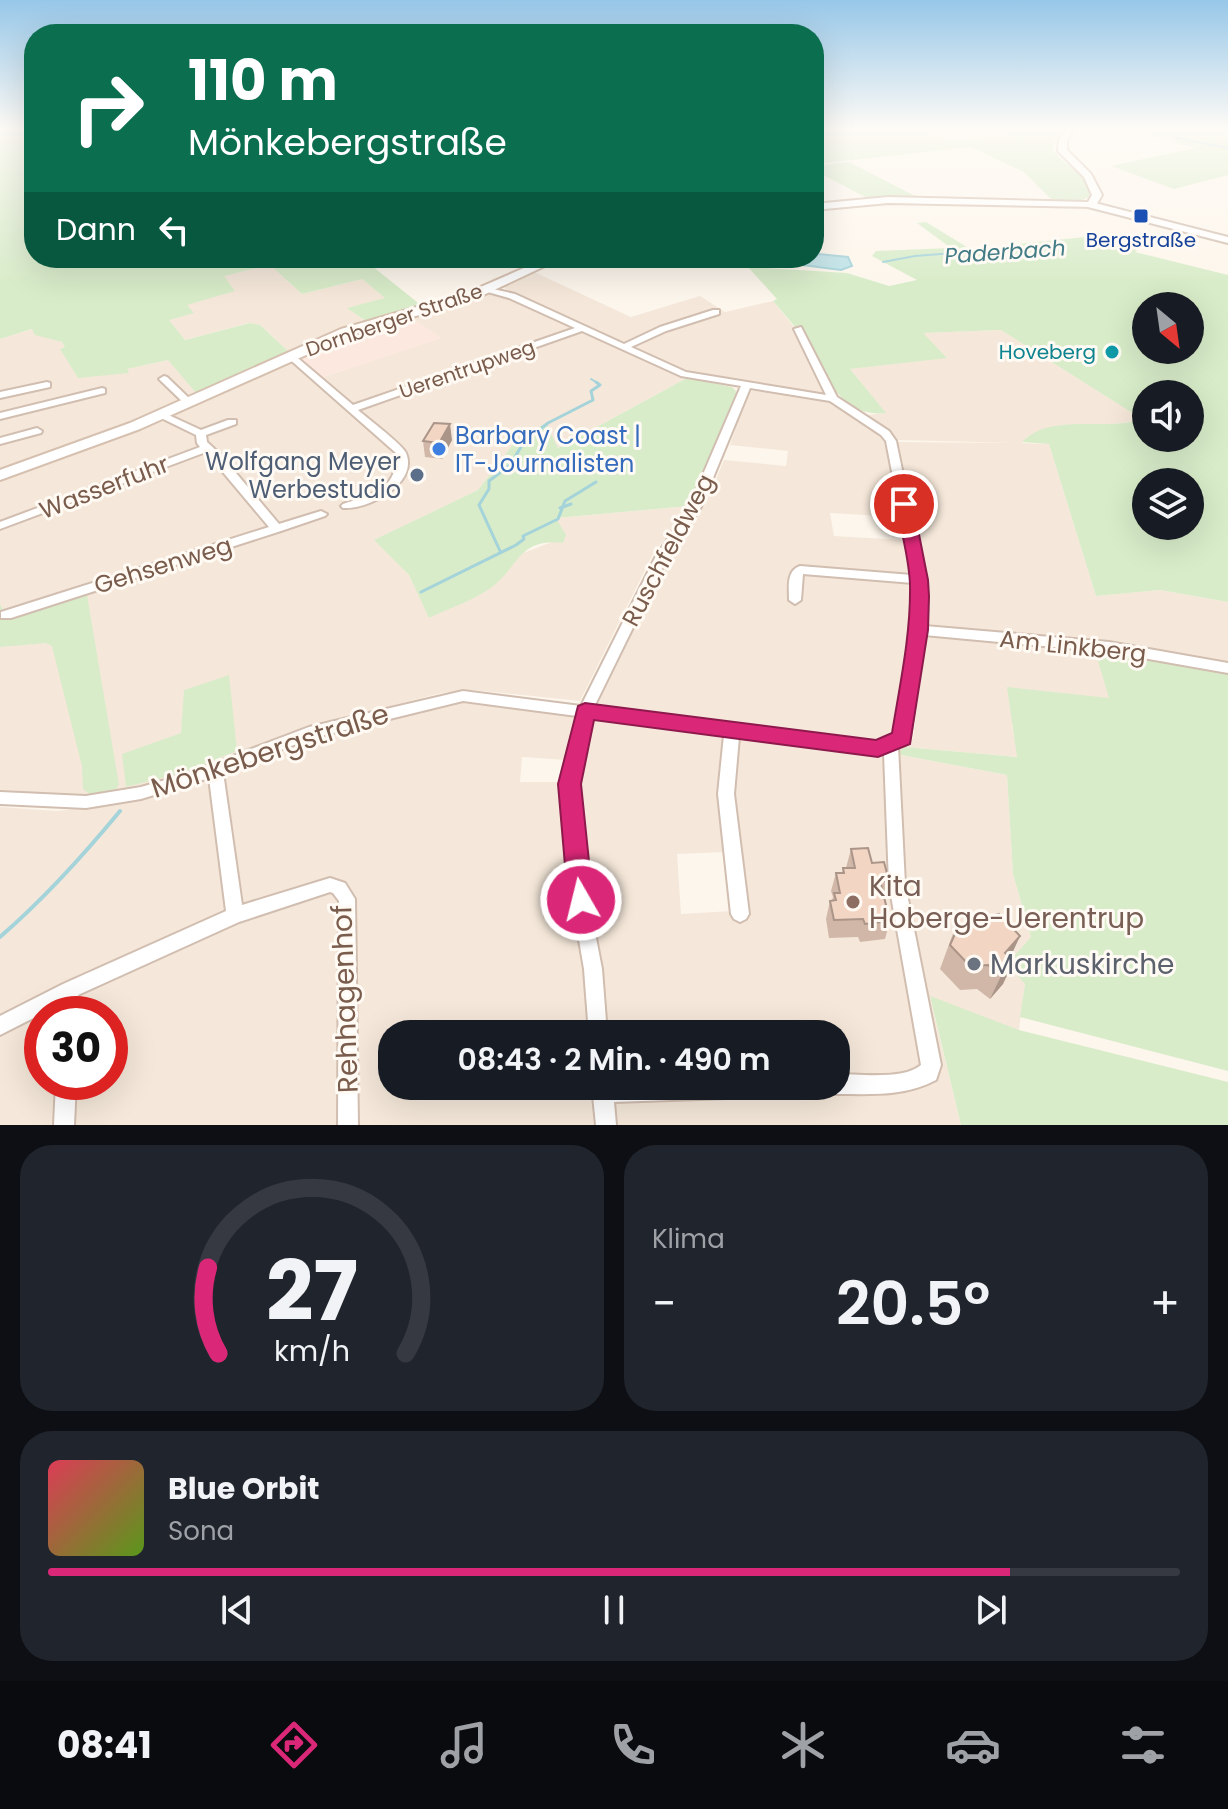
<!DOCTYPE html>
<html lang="de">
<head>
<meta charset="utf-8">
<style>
	body { margin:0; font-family:Poppins,sans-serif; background:#20242c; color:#f1f3f6; height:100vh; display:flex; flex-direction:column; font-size:30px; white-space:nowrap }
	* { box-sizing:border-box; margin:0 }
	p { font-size:26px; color:#9ea1a6 }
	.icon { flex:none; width:44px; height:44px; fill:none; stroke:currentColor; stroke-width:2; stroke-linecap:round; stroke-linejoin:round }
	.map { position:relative; height:1125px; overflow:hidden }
	.details { display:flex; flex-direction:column; gap:20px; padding:20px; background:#0d0f14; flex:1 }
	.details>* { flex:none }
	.banner { position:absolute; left:24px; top:24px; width:800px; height:244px; border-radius:32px; box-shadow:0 8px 32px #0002; background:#0b6e4f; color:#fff; overflow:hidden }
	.needle { width:52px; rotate:151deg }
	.fabs { position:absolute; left:1132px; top:292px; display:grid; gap:16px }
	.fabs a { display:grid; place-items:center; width:72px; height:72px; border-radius:50%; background:#171b24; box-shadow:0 8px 32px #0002; font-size:40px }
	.speed { position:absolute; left:24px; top:996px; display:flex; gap:16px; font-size:40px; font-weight:700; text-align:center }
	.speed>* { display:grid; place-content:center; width:104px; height:104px; border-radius:50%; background:#171b24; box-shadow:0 8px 32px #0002; line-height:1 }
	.speed .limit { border:12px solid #d22; background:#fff; color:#111 }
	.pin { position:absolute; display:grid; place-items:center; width:68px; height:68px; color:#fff; margin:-34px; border:4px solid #fff; border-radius:50%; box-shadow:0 2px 8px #0007 }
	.me { position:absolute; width:88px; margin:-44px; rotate:352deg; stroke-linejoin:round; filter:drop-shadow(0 0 6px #0008) }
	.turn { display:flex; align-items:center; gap:28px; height:168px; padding:0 32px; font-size:36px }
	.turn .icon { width:104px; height:104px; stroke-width:2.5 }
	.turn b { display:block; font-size:56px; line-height:68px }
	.then { display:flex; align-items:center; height:76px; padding:0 32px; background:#0003; gap:16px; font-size:30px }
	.big { font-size:60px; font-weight:600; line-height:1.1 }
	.details .tile { flex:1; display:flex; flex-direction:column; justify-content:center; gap:12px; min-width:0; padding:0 28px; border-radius:32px; background:#20242c }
	.details .dial { align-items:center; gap:0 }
	.dial svg { height:208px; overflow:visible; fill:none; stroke:#363941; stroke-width:7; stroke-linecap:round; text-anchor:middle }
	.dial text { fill:#f1f3f6; stroke:none }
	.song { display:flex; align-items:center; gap:24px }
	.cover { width:96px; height:96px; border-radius:12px; background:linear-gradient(135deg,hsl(350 70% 55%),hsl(90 70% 35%)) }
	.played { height:8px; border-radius:4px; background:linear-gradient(90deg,#db2777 85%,#363941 85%) }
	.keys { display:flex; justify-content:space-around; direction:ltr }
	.heat { display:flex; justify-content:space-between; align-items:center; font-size:44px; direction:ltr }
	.details .tiles { flex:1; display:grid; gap:20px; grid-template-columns:1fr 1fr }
	.tile:last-child { grid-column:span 2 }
	.trip { position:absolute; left:378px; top:1020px; width:472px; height:80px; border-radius:32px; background:#171b24; box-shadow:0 8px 32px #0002; font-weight:600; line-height:80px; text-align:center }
	.menu { display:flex; height:128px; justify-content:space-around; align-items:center; background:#090b0e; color:#9ea1a6 }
	.menu .icon { width:56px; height:56px }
	.menu .on { color:#db2777 }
	.menu b { font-size:36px; color:#f1f3f6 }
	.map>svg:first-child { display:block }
	.residential { fill:#f5e8da; fill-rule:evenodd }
	.commercial { fill:#fde8e0 }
	.green { fill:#d8ecc9; fill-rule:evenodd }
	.water { fill:#bfe3e8; stroke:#a5d3da; stroke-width:2 }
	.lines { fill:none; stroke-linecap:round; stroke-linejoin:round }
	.stream-far2 { stroke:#a5d3da; stroke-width:2 }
	.stream-far1 { stroke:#a5d3da; stroke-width:3 }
	.stream { stroke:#a5d3da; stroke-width:4 }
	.minor-casing { stroke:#d1beb0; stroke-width:4 }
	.tertiary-casing { stroke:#d1beb0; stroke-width:4 }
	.secondary-casing { stroke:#d6c0b0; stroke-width:4 }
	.minor { fill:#fff; fill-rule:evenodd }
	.tertiary { fill:#fff; fill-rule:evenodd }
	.secondary { fill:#fff; fill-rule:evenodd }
	.wall { fill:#d1b7a8 }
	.shaded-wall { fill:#aa9588 }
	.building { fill:#f3d5c3; stroke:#aa9588; stroke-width:2 }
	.route { fill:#db2777; stroke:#8e194d; stroke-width:2 }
	.transit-dot { fill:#1a4fb4; stroke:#fffaf3; stroke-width:3 }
	.culture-dot { fill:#0f9aa8; stroke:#fffaf3; stroke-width:3 }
	.shop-dot { fill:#3f7fe0; stroke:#fffaf3; stroke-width:3 }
	.service-dot { fill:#5c6f8a; stroke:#fffaf3; stroke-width:3 }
	.education-dot { fill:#8d6e63; stroke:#fffaf3; stroke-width:3 }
	.worship-dot { fill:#6b7280; stroke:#fffaf3; stroke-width:3 }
	.labels { text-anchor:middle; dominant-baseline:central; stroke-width:6; stroke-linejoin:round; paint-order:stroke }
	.far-transit-label { font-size:20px; fill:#164399; stroke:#fffaf3 }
	.far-street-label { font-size:20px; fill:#7a5c4d; stroke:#fffaf3 }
	.far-culture-label { font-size:20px; fill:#0d838f; stroke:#fffaf3; text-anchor:end }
	.far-water-label { font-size:22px; font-style:italic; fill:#437c86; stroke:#fffaf3 }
	.shop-label { font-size:24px; fill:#366cbe; stroke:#fffaf3; text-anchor:start }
	.service-label { font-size:24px; fill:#4e5e75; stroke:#fffaf3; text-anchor:end }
	.street-label { font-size:24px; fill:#7a5c4d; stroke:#fffaf3 }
	.near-street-label { font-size:28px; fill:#7a5c4d; stroke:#fffaf3 }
	.near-education-label { font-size:28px; fill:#785e54; stroke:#fffaf3; text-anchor:start }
	.near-worship-label { font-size:28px; fill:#5b616d; stroke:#fffaf3; text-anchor:start }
</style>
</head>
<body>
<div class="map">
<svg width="1228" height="1125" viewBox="0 0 1228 1125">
	<rect width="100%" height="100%" fill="#fdf6ec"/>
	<g class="residential">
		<path d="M270,265L302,294L362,279L386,298L348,308L366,321L289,352L260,325L249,323L185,340L168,320L193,313L186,305L234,290L223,276Z"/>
		<path d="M534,272L631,317L700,296L725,312L773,301L795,328L799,327L837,397L713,378L673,366L505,289V285Z"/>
		<path d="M485,294L517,301L687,378L558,448L545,424L517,439L478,490L375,540L409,575L430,618L512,563L518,555L552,542L556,518L689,506L653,554L580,701L473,690L441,693L290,732L185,775L131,790L83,796L0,792V480L157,421L295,358L320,378L440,338L410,317Z"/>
		<path d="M33,329L62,342L65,347L61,348L126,369L168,360L199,395L153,416L0,473V339Z"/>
		<path d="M1001,330L1144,420L1028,436L1022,443L1049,444L1096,596L1160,590L1228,602V671L1095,649L1110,698L1012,725L1018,757L905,747L900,751L901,755L1007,775L1013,874L1031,937L1019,1030L930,997L961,1125H0V807L57,811L123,803L228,772L298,744L444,705L463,703L594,717L864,755H880L905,747L913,738L927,628L928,588L918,527L897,442L1021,443L896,440L892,432L868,415L885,413L850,369L946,357L921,333ZM522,757L566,760L565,782H520ZM726,852L732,911L681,914L677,854ZM42,1014H110V1082H42ZM392,1034H836V1086H392Z"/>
		<path d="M754,390L837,404L876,431L884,442L900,517L830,513L834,536L904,540L911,574L910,619L894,729L878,740L598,704L668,559L709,496L724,460L786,466L788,451L730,445L747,394Z"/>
	</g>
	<path class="commercial" d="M410,317L441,338L320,378L295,358L365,329Z"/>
	<g class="green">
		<path d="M0,127H34V258H362L422,306L366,321L347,308L385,298L362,279L302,294L270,265L224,276L235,291L187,305L194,313L169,320L185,340L250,323L260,325L289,352L197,394L168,360L127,369L129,373L78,378L60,349L65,347L62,342L35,335L32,329L0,339Z"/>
		<path d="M814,127H975L994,133L979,135L960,129L932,135C958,147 985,132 1012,139L979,127H1065L1055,141L1053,150C1068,171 1086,168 1090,197L1078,201L1051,199L1024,172L971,147L814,164Z"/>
		<path d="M1114,127H1228V175L1174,189L1111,166L1196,148Z"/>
		<path d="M849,162L917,197L867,198L814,170V166Z"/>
		<path d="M926,222L970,249L1094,236L1141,246L1135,252L1228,275V602L1160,590L1096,596L1049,444L1022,442C1051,412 1106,432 1142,419L1001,330L923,333L947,358L850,369L886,413C837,419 819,363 799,327L796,328L773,301L777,299L748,267L847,273L889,286L917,280L872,256L876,251L951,248L917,223ZM1146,306H1190V350H1146ZM1146,394H1190V438H1146ZM1146,482H1190V526H1146Z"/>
		<path d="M687,378L732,387L738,393L689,506L556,518L566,535L563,543C519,537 518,568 492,587C474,600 450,608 429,618L409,575L374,540L478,490L517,439L546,423L558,448Z"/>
		<path d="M87,595L119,785L116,789L91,795L83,789L82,766L52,646L46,643L0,647V604L7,618Z"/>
		<path d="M1094,648L1228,671V1071L1020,1017L1025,984L1007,964L1031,937L1013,874L1007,775L901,755L899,751L905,747L1017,757L1007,687L1109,698Z"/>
		<path d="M229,675L237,751L181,773L126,787L122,754L181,733L184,690Z"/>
		<path d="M930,996L1019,1030L1228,1082V1125H961Z"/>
	</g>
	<path class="water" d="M819,254L848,257L852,266L841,270L803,265V259L814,258Z"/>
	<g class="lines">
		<g class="stream-far2">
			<path d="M1173,137L1228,148"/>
			<path d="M883,262L915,256L1057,245"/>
			<path d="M591,379L599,384"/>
		</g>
		<g class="stream-far1">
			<path d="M560,508L571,504"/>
			<path d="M500,551L479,505L489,489V481L510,465L524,442L548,423L593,400L591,391L600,385L596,382"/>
			<path d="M421,592L516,545L524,539L523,536L558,519L565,501L596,482"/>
		</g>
		<path class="stream" d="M0,937C45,898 82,857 120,811"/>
		<defs>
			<g id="minor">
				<path d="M484,287L515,294L624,344L660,327L713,310H719V314L666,331L631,347L686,372L826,395L794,329L801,327L837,397L889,431L896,441L925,580V626L1109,642L1228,663V673L1109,652L924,635L910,738L908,742L898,746L905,884L941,1065L936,1080C904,1097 871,1094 836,1094L829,1091L827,1086H836V1074C859,1074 904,1080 921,1065L889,884L884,753L878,755L739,737L734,794L749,914L746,919L740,922L734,919L731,914L718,794L724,735L591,718L577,784L584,876L602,969L607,1034H589L584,969L568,876L561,784L577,716L463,701L312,738L223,772L242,905L330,878L345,883L355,899L358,1125H338L339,901L333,893L330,892L239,922L78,995L77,1014H59V1005L0,1035V1016L63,984L226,911L209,778L141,799L86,808L0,804V792L86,796L141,787L183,775L309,727L463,691L581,706L656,556L689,507L741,386L681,376L582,331L358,410C367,418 403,445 406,453C419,484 367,510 343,508L341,506L343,504C372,494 398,490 396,453L286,356L287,354H293L353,405L575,328L509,298L484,291ZM750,388L830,401L881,435L886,441L912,575L800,566C786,571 789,587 789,600L795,604L801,600L803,574L913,583L912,630L896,735L877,743L594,707L668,556L701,507Z"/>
				<path d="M164,376L167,377L192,401V405H186L161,381L159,379Z"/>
				<path d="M47,382L50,383V387L0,398V392Z"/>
				<path d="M102,388L105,389V393L0,419V413Z"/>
				<path d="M162,412L201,430L228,420H236V424L206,435L207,442L220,454L279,524L321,511L327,514L325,516L281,531L11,618H1V612L269,527L206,452L0,529V522L200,447L197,443L196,435L159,417V413Z"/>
				<path d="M37,428L42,431L41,433L0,444V438Z"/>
				<path d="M56,1082H76L74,1125H54Z"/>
				<path d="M592,1086H792L789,1093L782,1096L614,1102L616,1125H596Z"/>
			</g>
			<path id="tertiary" d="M1091,202L1228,237V243L1088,207L1087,205Z"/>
			<g id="secondary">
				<path d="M1068,127H1076L1067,140V150L1091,174L1102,195L1095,207L888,203L814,210V204L888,197L1088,202L1092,195L1084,177L1058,151L1059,140Z"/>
				<path d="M547,258H562L477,298L351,335L140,429L0,480V470L130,423L341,329L469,292Z"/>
			</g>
		</defs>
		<use href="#minor" class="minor-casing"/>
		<use href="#tertiary" class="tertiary-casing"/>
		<use href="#secondary" class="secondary-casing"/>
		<use href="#minor" class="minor"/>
		<use href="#tertiary" class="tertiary"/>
		<use href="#secondary" class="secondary"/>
	</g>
	<g class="wall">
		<path d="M452,440L442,459L425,457L423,441Z"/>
		<path d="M851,849L872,863L889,881L884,897L890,921L885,939L860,942L858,937L829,938L826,919L830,901H832L833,897L831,891L836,873H842L843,868H846Z"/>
		<path d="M955,928L1020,936L1010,958L1003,984L990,999L977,989L960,990L940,969Z"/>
	</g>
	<g class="shaded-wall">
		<path d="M450,424L452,440L442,459L439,443Z"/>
		<path d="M1020,936L1009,960L1005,953Z"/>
		<path d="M1014,961L1003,984L990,999L1001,976Z"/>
	</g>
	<g class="building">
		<path d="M434,423L450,424L439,443L423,441Z"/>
		<path d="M868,848L872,863L884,862L889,881H880L890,921L865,924L863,919L834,920L830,901L836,900L834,893H840L836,873H844L843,868H855L851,849Z"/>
		<path d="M999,914L1020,936L1005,953L1014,961L1001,976L988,965L970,966L950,945L956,932L955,928Z"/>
	</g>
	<linearGradient id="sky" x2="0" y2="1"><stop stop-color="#97c7e8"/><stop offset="0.45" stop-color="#fefbf6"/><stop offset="1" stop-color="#fefbf6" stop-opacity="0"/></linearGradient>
	<rect width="1228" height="285" fill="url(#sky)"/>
	<path class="route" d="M904,499L913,504L928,580L929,596L928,630L910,744L878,757L594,720L581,784L593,900L590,908L581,911L572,908L568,900L558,784L578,706L585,703L876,740L892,733C900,684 911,634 910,584C909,558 901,530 896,504Z"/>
	<rect class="transit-dot" x="1133" y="208" width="16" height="16" rx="4"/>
	<circle class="culture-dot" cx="1112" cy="352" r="8"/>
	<circle class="shop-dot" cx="439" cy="449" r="8"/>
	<circle class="service-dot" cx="417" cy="475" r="8"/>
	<circle class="education-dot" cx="853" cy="902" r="8"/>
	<circle class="worship-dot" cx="974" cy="964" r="8"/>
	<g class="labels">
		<g class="far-transit-label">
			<text x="1141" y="240">Bergstraße</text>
		</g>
		<g class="far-street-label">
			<text transform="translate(394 320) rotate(-19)">Dornberger Straße</text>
			<text transform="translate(467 369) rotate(-19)">Uerentrupweg</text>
		</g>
		<g class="far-culture-label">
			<text x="1096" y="352">Hoveberg</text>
		</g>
		<g class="far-water-label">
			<text transform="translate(1005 252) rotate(-4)">Paderbach</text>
		</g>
		<g class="shop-label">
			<text x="455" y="435">Barbary Coast |<tspan x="455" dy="28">IT-Journalisten</tspan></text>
		</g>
		<g class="service-label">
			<text x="401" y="461">Wolfgang Meyer<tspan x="401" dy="28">Werbestudio</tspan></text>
		</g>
		<g class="street-label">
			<text transform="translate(104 487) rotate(-21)">Wasserfuhr</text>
			<text transform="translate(668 550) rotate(-62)">Ruschfeldweg</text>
			<text transform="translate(163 565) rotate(-17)">Gehsenweg</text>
			<text transform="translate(1073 646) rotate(6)">Am Linkberg</text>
		</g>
		<g class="near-street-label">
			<text transform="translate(270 751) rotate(-18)">Mönkebergstraße</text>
			<text transform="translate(345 999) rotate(-92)">Rehhagenhof</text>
		</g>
		<g class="near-education-label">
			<text x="869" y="886">Kita<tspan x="869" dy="32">Hoberge-Uerentrup</tspan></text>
		</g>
		<g class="near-worship-label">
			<text x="990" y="964">Markuskirche</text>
		</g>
	</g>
</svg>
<div class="fabs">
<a><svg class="needle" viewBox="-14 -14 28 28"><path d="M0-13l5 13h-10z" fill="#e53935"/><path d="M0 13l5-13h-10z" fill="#9ea1a6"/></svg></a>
<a><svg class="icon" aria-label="sound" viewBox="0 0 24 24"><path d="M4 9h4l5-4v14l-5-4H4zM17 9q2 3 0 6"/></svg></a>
<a><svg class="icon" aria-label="layers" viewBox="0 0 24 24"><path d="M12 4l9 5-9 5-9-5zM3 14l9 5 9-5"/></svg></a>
</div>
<div class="speed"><div class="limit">30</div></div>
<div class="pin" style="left:904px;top:504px;background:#d93025"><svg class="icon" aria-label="arrive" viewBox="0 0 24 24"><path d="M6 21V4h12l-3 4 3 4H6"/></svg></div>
<svg class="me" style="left:581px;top:900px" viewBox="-20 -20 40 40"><circle r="17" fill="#db2777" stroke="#fff" stroke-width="3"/><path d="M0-11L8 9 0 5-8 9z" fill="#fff"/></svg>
<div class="trip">08:43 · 2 Min. · 490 m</div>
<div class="banner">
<div class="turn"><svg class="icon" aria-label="right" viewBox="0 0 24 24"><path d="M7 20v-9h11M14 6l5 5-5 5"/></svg><div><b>110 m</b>Mönkebergstraße</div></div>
<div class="then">Dann<svg class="icon" aria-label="left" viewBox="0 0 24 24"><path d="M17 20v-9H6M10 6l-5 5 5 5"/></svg></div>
</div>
</div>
<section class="details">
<div class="tiles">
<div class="tile dial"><svg viewBox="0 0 100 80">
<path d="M14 69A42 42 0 1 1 86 69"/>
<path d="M14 69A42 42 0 0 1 10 36" stroke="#db2777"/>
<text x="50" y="56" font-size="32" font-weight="700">27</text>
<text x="50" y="72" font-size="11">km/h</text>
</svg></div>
<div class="tile"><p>Klima</p>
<div class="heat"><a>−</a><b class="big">20.5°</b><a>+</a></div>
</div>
<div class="tile">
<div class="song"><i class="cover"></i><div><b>Blue Orbit</b><p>Sona</p></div></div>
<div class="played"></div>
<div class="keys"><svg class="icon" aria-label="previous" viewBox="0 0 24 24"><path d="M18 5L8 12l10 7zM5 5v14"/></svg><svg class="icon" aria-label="pause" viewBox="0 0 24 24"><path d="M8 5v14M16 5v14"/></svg><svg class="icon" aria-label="next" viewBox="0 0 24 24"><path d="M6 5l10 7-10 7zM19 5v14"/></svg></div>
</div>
</div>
</section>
<nav class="menu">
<b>08:41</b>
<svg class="icon on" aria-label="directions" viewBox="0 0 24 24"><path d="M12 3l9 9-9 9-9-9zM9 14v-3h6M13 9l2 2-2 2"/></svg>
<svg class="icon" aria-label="music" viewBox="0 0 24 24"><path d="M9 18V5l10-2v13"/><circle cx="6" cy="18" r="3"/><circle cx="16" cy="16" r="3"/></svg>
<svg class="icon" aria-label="phone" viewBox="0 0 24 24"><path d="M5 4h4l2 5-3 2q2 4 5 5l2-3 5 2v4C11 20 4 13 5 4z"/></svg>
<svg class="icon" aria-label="climate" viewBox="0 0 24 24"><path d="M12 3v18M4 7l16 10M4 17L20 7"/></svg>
<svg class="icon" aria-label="car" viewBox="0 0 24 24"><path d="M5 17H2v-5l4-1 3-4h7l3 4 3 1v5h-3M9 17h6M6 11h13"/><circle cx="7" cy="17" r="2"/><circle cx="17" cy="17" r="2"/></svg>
<svg class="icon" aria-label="filters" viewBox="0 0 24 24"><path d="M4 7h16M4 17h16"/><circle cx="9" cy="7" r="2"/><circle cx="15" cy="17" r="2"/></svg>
</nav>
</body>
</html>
